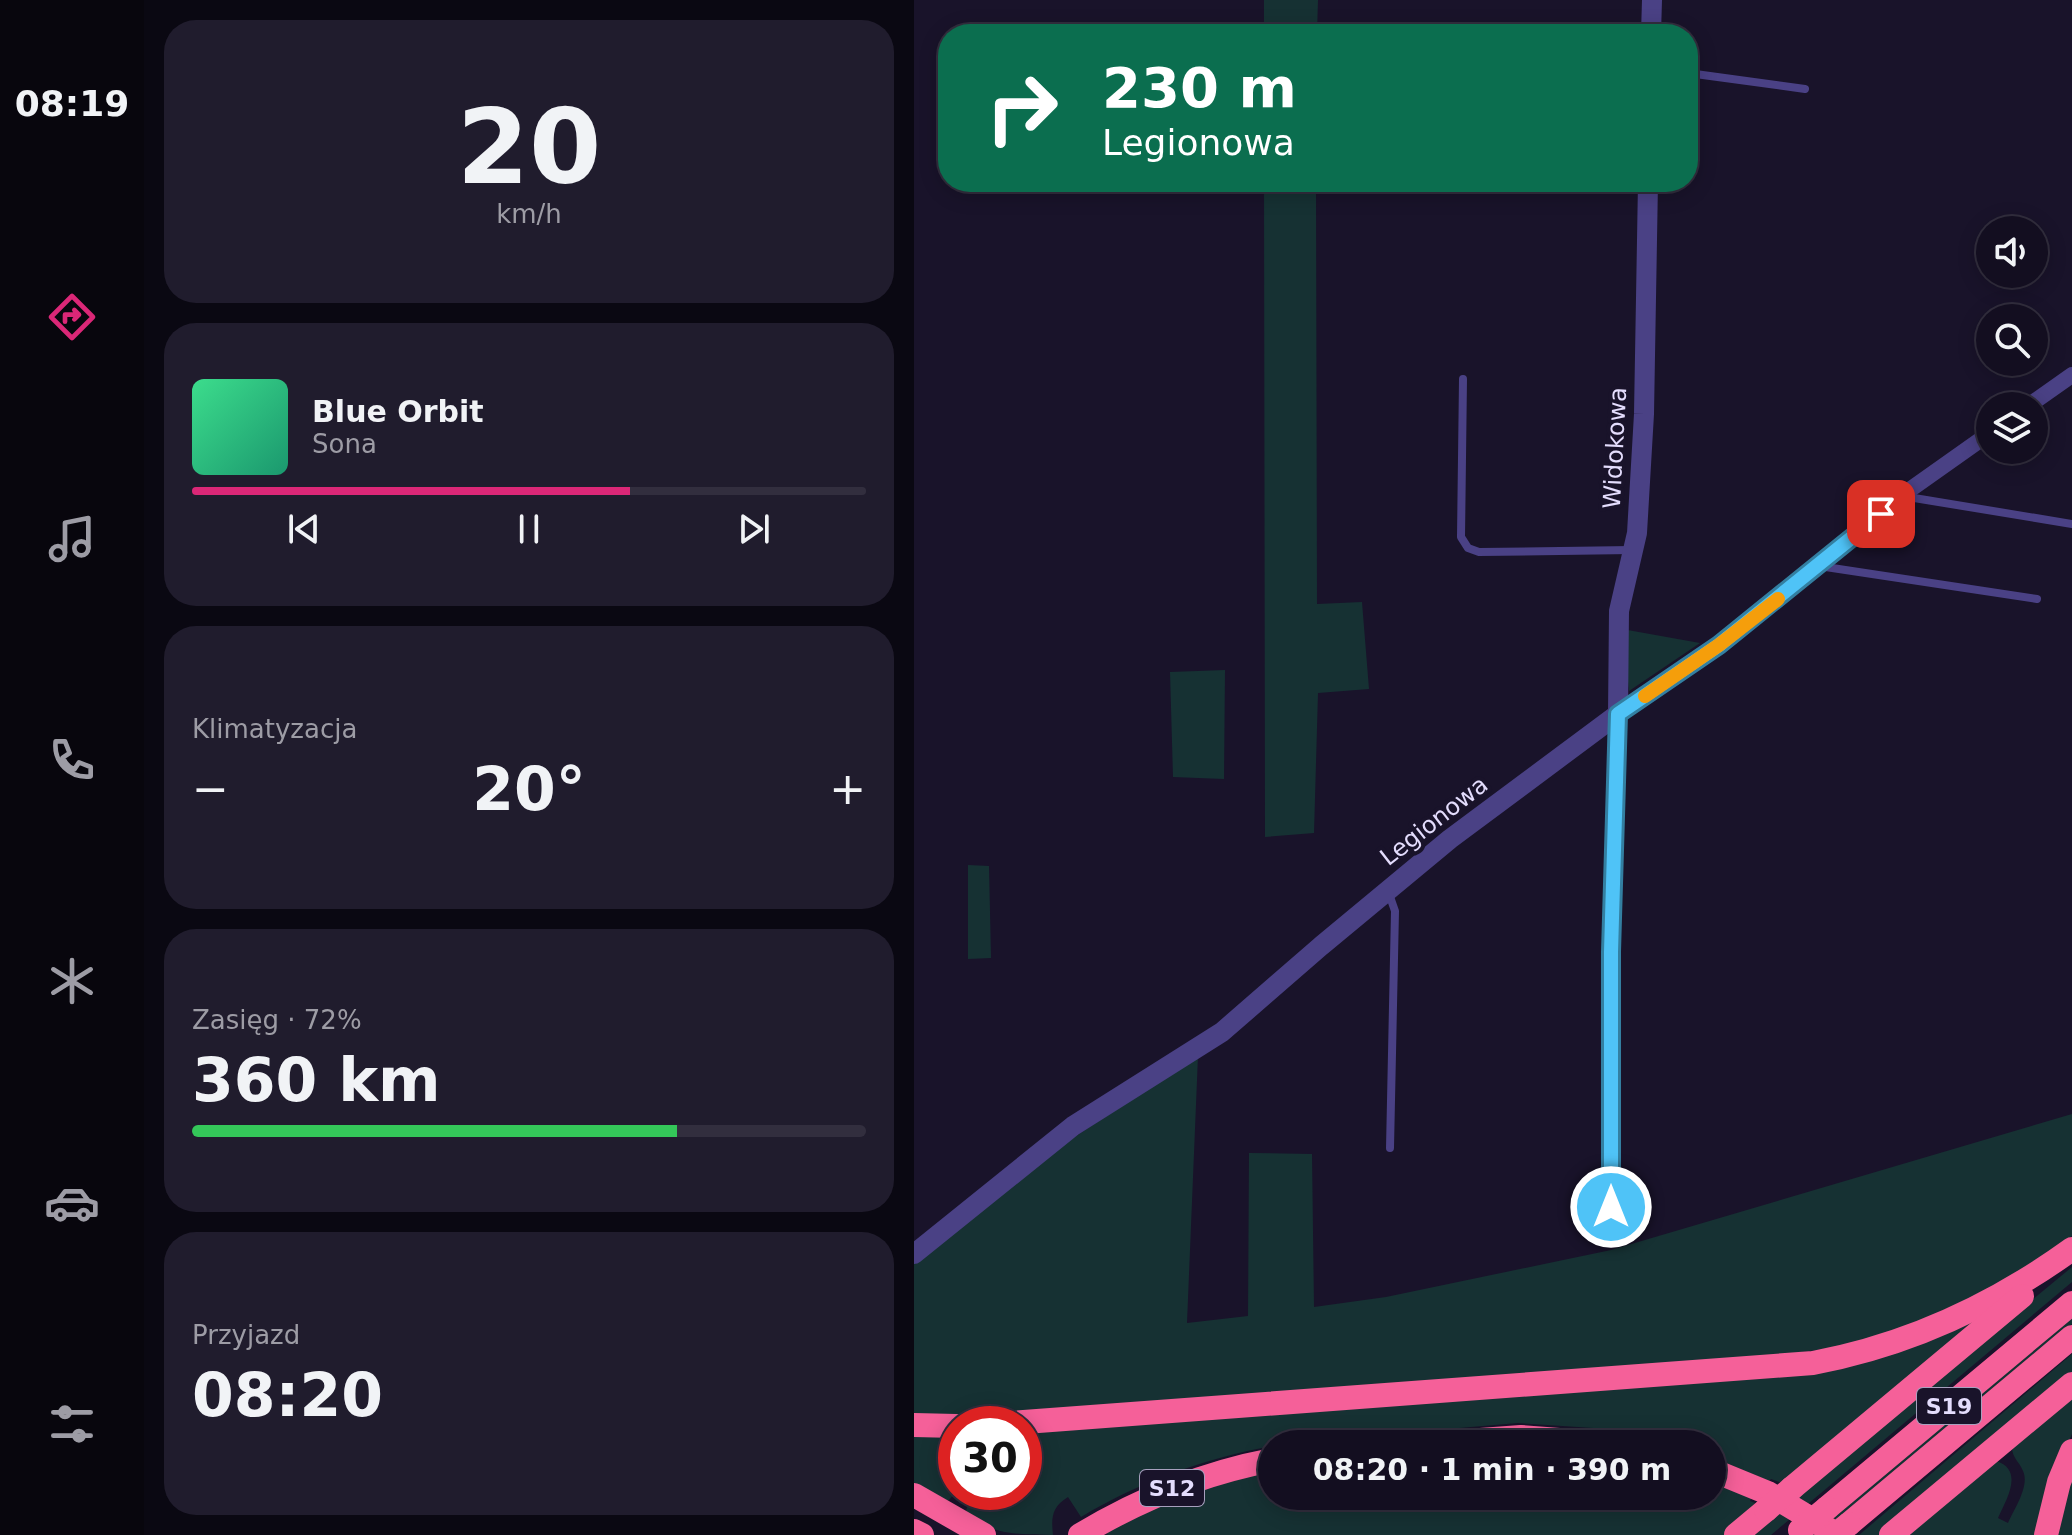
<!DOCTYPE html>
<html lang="pl">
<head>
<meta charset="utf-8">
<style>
	body { margin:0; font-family:"DejaVu Sans",sans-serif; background:#201c2d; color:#f1f3f6; height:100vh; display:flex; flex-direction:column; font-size:30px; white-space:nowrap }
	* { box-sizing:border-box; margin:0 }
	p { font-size:26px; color:#9d9ca5 }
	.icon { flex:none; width:44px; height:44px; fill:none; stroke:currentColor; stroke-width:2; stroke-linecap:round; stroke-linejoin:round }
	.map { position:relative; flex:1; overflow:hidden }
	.drawer { display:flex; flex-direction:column; gap:20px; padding:20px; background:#0a0812; width:770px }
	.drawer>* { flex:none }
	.top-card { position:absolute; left:24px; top:24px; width:760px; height:168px; border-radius:32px; box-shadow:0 4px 20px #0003,0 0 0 2px #322e3e; background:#0b6e4f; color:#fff; overflow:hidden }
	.controls { position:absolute; left:1062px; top:216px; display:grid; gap:16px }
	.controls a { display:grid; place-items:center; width:72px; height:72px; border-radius:50%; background:#130e20; box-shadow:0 4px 20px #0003,0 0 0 2px #322e3e; font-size:40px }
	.speed { position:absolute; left:24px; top:1406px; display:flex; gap:16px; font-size:40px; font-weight:700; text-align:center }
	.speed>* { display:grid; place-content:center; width:104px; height:104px; border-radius:50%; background:#130e20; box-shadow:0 4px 20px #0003,0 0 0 2px #322e3e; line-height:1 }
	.speed .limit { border:12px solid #d22; background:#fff; color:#111 }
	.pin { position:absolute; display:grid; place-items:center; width:68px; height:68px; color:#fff; margin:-34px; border-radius:16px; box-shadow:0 4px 12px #0006 }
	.me { position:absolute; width:88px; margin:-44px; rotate:0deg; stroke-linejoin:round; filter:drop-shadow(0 0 6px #0008) }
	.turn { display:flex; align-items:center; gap:28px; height:168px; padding:0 32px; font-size:36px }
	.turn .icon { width:104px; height:104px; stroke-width:2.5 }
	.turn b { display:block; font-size:56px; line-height:68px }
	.big { font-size:60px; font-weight:700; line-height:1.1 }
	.drawer .tile { flex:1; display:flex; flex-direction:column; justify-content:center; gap:12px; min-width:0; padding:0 28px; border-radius:32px; background:#201c2d }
	.drawer .dial { align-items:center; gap:0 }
	.dial b { font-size:104px; line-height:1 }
	.song { display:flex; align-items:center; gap:24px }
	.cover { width:96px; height:96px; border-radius:12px; background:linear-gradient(135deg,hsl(150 70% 55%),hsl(160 70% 35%)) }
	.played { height:8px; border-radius:4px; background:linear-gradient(90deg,#db2777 65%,#322e3e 65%) }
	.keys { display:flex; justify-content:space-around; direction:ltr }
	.heat { display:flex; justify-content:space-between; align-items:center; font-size:44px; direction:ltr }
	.charge { height:12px; border-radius:6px; background:linear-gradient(90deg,#34c759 72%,#322e3e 0) }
	.trip { position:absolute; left:344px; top:1430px; width:468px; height:80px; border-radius:40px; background:#130e20; box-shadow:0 4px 20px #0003,0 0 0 2px #322e3e; font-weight:700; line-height:80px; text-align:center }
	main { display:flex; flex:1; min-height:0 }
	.menu { display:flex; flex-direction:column; width:144px; justify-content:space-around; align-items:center; background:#08060d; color:#9d9ca5 }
	.menu .icon { width:56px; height:56px }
	.menu .active { color:#db2777 }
	.menu b { font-size:36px; color:#f1f3f6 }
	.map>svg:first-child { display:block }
	.green { fill:#163133 }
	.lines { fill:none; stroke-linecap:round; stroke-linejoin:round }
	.service { stroke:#4a4185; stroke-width:8 }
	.minor { stroke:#4a4185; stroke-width:16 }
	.tertiary { stroke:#4a4185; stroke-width:20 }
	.motorway { stroke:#f56099; stroke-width:24 }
	.motorway-bridge { stroke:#f56099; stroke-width:24 }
	.route-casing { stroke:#337fa1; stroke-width:20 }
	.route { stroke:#4fc3f7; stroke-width:14 }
	.slow { stroke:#f59e0b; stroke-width:14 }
	.labels { text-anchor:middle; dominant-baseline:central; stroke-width:8; stroke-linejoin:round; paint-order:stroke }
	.shield { fill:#19132a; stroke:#a7a0be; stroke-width:2 }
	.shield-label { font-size:22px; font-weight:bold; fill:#e4ddfd }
	.street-label { font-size:24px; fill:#e4ddfd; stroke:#19132a }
</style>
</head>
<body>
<main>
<nav class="menu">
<b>08:19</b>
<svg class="icon active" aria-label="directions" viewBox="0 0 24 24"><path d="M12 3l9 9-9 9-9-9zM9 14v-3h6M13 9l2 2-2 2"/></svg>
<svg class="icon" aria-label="music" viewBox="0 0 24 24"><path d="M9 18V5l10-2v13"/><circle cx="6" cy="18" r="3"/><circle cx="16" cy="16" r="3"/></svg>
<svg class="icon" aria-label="phone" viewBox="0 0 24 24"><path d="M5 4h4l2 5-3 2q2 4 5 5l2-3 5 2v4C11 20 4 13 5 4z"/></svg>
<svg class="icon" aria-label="climate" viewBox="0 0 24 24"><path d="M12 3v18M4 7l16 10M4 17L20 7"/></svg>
<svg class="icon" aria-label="car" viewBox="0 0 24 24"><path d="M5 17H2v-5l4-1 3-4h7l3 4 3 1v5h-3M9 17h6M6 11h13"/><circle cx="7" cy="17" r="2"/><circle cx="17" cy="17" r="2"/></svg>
<svg class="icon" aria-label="filters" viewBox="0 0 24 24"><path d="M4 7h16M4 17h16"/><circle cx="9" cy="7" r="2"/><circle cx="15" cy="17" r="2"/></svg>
</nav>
<section class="drawer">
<div class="tile dial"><b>20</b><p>km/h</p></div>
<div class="tile">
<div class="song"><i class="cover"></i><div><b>Blue Orbit</b><p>Sona</p></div></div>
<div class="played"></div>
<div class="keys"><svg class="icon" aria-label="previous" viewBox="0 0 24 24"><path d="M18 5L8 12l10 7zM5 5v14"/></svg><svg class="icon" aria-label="pause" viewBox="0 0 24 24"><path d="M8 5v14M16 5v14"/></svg><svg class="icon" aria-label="next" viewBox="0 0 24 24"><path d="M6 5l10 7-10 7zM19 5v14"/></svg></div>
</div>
<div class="tile"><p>Klimatyzacja</p>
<div class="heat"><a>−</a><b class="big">20°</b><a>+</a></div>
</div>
<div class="tile"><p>Zasięg · 72%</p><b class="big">360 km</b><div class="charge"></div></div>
<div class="tile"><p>Przyjazd</p><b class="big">08:20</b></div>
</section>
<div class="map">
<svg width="1158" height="1535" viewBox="0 0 1158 1535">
	<rect width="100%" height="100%" fill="#19132a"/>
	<g class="green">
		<path d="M350,0H404L403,34H350Z"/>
		<path d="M350,182H402L403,604L448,602L455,689L404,693L400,833L351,837Z"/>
		<path d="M708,629L786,643L715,691Z"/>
		<path d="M311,670L310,779L259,777L256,672Z"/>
		<path d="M54,865L75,866L77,958L54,959Z"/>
		<path d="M284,1056L273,1323L334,1316L335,1153L398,1154L400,1307L472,1297L697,1250L1158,1114V1236C1100,1277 1041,1312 974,1334C923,1351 868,1354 815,1360L99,1413L0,1416V1263L124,1161Z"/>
		<path d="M1158,1267V1282L857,1535H832Z"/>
		<path d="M1080,1311L871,1484L857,1479L855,1481L798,1457V1444H757L679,1428L604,1423L358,1444V1446C292,1458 225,1482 167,1517L154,1497C138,1507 137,1517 139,1535C109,1535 70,1535 52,1511L57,1492H110V1428L847,1375Z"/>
		<path d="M1158,1312V1324L1127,1350L907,1535H894Z"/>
		<path d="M1158,1354V1375L969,1535H945Z"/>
		<path d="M1158,1396V1434L1141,1476L1125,1535H993L1082,1461C1111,1470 1092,1500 1084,1518L1094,1523C1100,1509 1116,1486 1109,1471C1105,1461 1098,1458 1098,1447Z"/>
		<path d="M0,1431H42V1492L34,1501L0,1485Z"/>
		<path d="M358,1470V1496H798V1480L838,1497L836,1501L846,1505L810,1535H194L190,1531L270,1493Z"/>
		<path d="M1158,1473V1535H1140Z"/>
	</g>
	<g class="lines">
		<g class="service">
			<path d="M774,73L891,89"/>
			<path d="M549,379L547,537L554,548L565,552L718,550"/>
			<path d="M988,496L1158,524"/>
			<path d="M905,566L1123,599"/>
			<path d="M474,891L481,911L476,1148"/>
		</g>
		<g class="minor">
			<path d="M1114,406L1158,375"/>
			<path d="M697,1207V952L704,714L805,645L905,566L987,496L1076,433"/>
		</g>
		<g class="tertiary">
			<path d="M737,34L738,0"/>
			<path d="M0,1254L159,1126L308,1032L407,946L536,839L704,714L705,611L723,533L730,414L734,182"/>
		</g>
		<g class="motorway">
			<path d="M84,1424L899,1363C995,1345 1079,1306 1158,1249"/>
			<path d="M0,1425L42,1426"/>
			<path d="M512,1444L607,1437L698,1444"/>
			<path d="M798,1470L854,1493L914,1529"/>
			<path d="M878,1488L1108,1296"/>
			<path d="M0,1495L70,1535"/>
			<path d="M913,1508L1158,1303"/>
			<path d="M935,1524L1158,1337"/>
			<path d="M0,1531L8,1535"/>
			<path d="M166,1535C226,1499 289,1473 358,1460"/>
			<path d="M822,1535L852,1510"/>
			<path d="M977,1535L1158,1384"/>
			<path d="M1132,1535L1145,1482L1158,1451"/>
		</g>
		<g class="motorway-bridge">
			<path d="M852,1510L878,1488"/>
			<path d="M886,1530L913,1508"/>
			<path d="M921,1535L935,1524"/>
		</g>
	</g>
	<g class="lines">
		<defs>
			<path id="route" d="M697,1207V952L704,714L805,645L967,514"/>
		</defs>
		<use href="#route" class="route-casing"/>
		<use href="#route" class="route"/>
		<path class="slow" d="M731,696L805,645L864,599"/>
	</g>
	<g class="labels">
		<g class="shield">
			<rect x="1003" y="1388" width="64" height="36" rx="6"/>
			<rect x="226" y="1470" width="64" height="36" rx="6"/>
		</g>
		<g class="shield-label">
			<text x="1035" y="1406">S19</text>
			<text x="258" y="1488">S12</text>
		</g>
		<g class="street-label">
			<text transform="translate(701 448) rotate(-87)">Widokowa</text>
			<text transform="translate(520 821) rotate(-38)">Legionowa</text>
		</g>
	</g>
</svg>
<div class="controls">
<a><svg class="icon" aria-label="sound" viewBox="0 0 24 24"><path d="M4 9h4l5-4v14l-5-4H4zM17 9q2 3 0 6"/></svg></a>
<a><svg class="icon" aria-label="search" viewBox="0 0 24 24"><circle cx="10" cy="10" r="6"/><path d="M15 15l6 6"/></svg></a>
<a><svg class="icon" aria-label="layers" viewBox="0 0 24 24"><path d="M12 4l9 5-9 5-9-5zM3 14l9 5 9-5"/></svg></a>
</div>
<div class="speed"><div class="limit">30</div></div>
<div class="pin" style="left:967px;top:514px;background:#d93025"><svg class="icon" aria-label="arrive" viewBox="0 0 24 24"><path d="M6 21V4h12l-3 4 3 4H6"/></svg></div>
<svg class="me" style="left:697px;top:1207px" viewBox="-20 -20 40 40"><circle r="17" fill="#4fc3f7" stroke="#fff" stroke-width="3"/><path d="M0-11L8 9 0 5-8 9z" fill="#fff"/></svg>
<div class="trip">08:20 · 1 min · 390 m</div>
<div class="top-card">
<div class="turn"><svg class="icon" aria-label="right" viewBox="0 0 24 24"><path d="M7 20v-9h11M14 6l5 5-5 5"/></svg><div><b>230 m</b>Legionowa</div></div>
</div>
</div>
</main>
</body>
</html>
